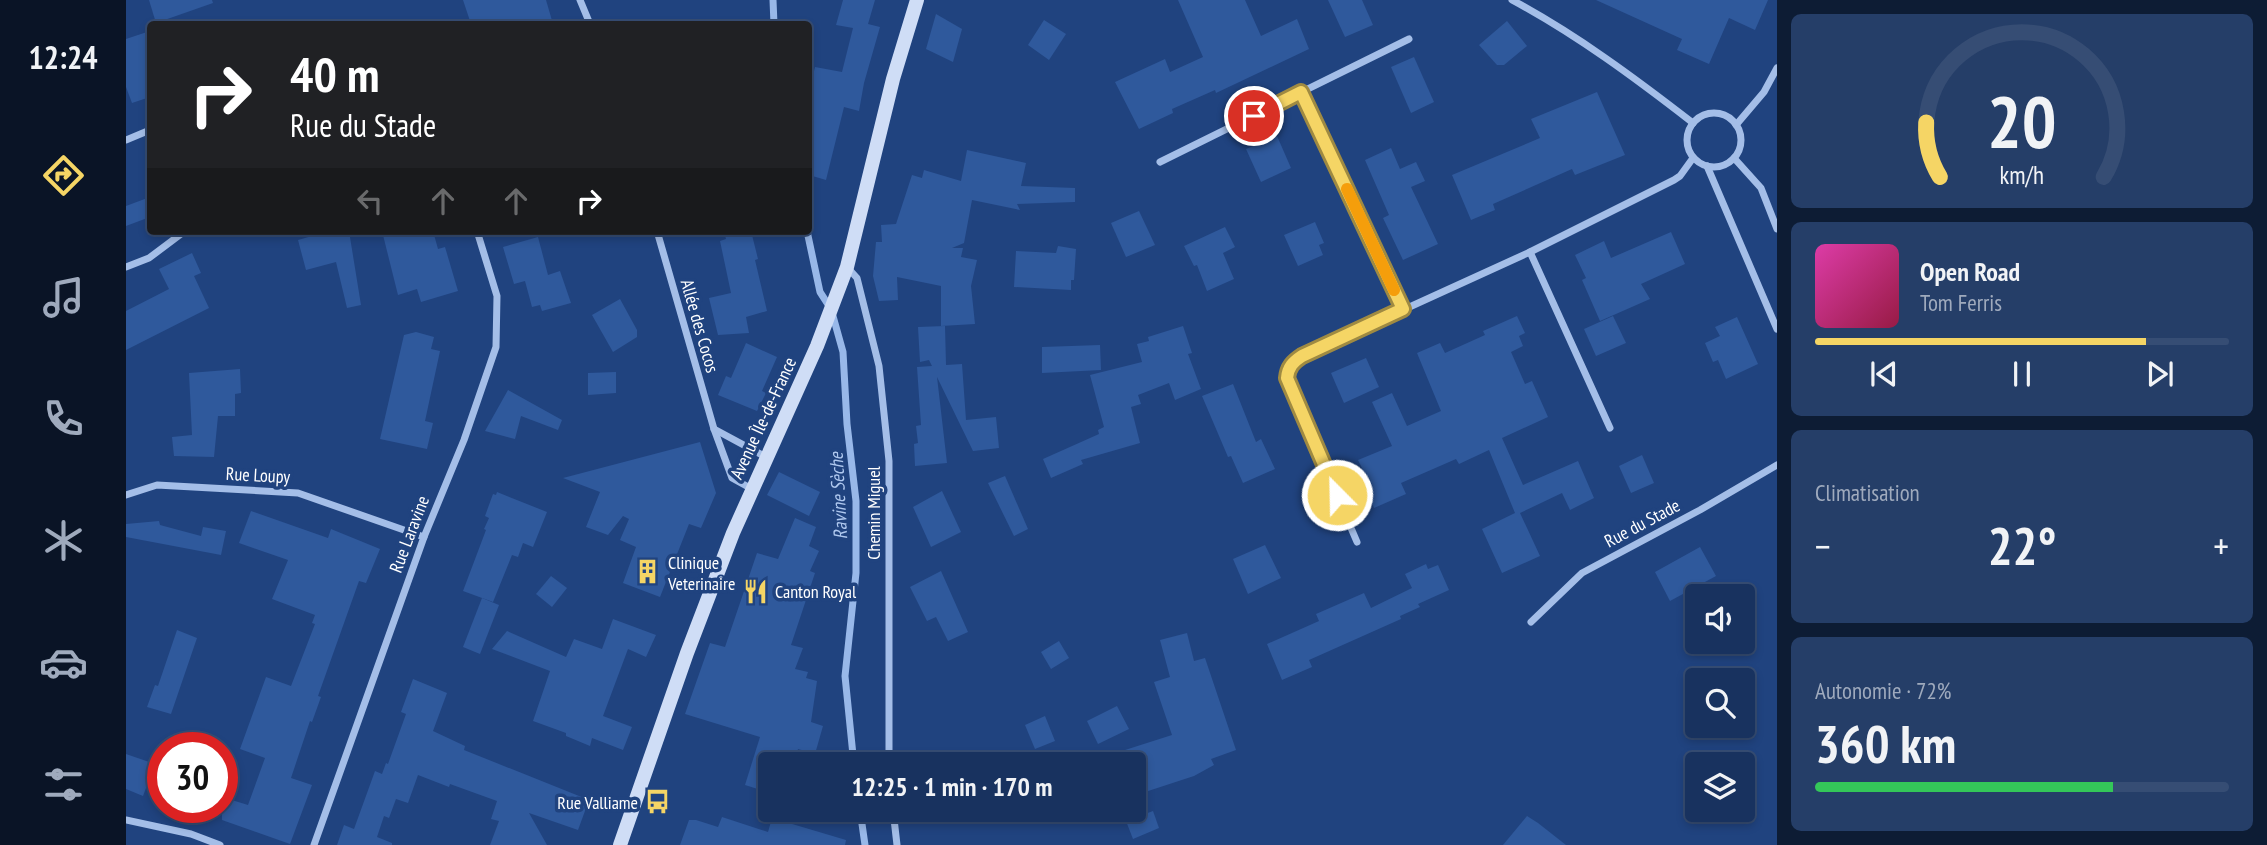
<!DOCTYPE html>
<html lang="fr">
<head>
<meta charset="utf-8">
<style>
	body { margin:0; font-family:"PT Sans Narrow",sans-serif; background:#253e68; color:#f1f3f6; height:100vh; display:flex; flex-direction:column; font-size:26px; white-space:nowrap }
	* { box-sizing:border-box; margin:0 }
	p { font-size:23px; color:#9faabd }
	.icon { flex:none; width:38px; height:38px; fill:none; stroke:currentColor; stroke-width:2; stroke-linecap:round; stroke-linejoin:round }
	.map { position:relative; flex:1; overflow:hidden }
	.side { display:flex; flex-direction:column; gap:14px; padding:14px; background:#0d1c34; width:490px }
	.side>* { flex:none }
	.guide { position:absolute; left:21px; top:21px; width:665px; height:214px; border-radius:7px; box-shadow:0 4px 10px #0003,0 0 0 2px #364d74; background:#202124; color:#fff; overflow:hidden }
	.tools { position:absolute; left:1559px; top:584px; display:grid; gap:14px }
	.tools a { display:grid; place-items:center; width:70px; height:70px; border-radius:7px; background:#18325f; box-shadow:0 4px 10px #0003,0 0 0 2px #364d74; font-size:35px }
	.speed { position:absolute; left:21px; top:732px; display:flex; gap:14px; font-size:35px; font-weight:700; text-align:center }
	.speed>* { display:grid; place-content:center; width:91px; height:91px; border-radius:50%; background:#18325f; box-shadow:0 4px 10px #0003,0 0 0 2px #364d74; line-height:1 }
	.speed .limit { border:10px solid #d22; background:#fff; color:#111 }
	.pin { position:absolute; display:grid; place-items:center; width:60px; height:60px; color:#fff; margin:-30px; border:4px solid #fff; border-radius:50%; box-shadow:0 2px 7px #0007 }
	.me { position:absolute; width:77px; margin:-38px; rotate:337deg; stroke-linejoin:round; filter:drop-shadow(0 0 5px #0008) }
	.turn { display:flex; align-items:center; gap:24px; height:147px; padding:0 28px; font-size:32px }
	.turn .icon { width:91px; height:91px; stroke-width:2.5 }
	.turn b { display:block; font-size:49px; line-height:60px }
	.lanes { display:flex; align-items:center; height:66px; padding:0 28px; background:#0003; justify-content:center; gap:35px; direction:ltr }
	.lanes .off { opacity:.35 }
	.big { font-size:52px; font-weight:700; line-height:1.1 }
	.side .widget { flex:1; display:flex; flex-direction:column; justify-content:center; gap:10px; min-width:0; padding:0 24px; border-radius:10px; background:#253e68 }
	.side .dial { align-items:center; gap:0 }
	.dial svg { height:182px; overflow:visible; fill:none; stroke:#364d74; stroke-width:7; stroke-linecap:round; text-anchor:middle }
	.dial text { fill:#f1f3f6; stroke:none }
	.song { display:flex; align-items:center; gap:21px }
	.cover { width:84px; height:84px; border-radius:10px; background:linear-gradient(135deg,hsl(320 70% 55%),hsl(340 70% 35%)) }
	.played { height:7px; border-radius:4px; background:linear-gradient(90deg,#f5d565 80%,#364d74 80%) }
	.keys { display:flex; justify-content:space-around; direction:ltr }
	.heat { display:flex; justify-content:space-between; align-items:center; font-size:38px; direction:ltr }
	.charge { height:10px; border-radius:5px; background:linear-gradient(90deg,#34c759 72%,#364d74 0) }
	.trip { position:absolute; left:632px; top:752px; width:388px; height:70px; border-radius:7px; background:#18325f; box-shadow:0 4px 10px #0003,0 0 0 2px #364d74; font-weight:700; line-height:70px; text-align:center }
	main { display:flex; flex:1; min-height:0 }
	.dock { display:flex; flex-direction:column; width:126px; justify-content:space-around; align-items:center; background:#0a1426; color:#9faabd }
	.dock .icon { width:49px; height:49px }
	.dock .selected { color:#f5d565 }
	.dock b { font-size:32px; color:#f1f3f6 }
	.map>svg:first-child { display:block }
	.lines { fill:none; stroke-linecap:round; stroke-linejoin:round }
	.stream { stroke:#98b8e9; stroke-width:7 }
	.building { fill:#2f599c }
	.street { stroke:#a4bee8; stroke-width:7 }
	.secondary { stroke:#cfddf6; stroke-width:14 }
	.route-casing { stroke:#9f8a42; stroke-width:18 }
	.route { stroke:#f5d565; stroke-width:12 }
	.slow { stroke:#f59e0b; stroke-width:12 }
	.labels { text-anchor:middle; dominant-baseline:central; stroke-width:7; stroke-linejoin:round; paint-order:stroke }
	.street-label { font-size:18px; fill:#fff; stroke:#20437f }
	.poi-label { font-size:18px; fill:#fff; stroke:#20437f; text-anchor:start }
	.water-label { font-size:19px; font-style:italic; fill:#afc8ef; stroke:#20437f }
</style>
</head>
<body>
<main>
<nav class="dock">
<b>12:24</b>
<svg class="icon selected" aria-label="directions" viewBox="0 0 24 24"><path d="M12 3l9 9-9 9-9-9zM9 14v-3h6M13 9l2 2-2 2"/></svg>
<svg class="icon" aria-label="music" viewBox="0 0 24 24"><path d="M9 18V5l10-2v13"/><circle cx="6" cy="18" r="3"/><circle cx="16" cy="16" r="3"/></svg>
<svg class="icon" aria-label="phone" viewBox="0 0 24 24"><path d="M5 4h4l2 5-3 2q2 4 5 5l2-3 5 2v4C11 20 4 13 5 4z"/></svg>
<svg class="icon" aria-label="climate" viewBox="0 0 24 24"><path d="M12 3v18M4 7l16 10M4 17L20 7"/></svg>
<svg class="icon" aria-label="car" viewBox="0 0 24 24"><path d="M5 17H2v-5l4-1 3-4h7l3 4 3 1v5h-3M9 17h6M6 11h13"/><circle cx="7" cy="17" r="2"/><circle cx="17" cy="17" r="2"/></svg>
<svg class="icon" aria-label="filters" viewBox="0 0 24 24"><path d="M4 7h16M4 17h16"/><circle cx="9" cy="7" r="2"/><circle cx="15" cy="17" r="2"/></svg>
</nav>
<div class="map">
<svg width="1651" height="845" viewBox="0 0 1651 845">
	<rect width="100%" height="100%" fill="#20437f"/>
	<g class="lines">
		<g class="stream">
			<path d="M647,0L648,24"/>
			<path d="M681,231L694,292L705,309L717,352L721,424L730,501V573L719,676L728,765"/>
			<path d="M734,810L739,845"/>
		</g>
	</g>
	<g class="building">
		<path d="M23,0H86L87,3L30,23Z"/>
		<path d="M337,0H420L427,24H345Z"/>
		<path d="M717,0H749L742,24L754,27L738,83L733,111L718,107L700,180L683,175L682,97L689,67L716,72L727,28L710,25Z"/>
		<path d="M1052,0H1119L1135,36L1171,19L1183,49L1090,93L1089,90L1046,109L1047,113L1013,129L989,82L1039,59L1044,72L1077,57Z"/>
		<path d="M1202,0H1236L1247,25L1219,37Z"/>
		<path d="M1470,0H1642L1629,30L1603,18L1583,64L1551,50L1556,39Z"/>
		<path d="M810,14L836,29L827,62L800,49Z"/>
		<path d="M918,20L940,34L923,60L902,45Z"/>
		<path d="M1381,21L1401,46L1378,65H1371L1353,45Z"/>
		<path d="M24,31V97L6,103L0,87V39Z"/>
		<path d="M1288,57L1308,102L1285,113L1265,67Z"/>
		<path d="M1471,92L1499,155L1449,175L1446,169L1367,204L1369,210L1345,220L1326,175L1414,138L1405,119Z"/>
		<path d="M1151,136L1165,168L1135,182L1120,149Z"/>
		<path d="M1265,148L1274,169L1290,162L1299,181L1285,187L1312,244L1277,260L1257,218L1263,215L1239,160Z"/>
		<path d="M841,150L900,163L895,186L949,188V202L891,204L894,210L846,200L838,243L826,248H837L835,257L851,260L845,286L849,324L815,326V286L771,277L772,300L753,301L747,276L750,242H756L755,225L770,224L786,175L796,178L798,170L835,181Z"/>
		<path d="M24,197V217L0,226V206Z"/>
		<path d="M1013,211L1029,245L1000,257L985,223Z"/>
		<path d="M1189,222L1198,243L1193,245L1197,255L1172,266L1158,235Z"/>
		<path d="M1099,227L1109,247L1097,253L1108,279L1081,291L1071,265L1068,266L1058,246Z"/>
		<path d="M184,231H223L235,305L221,308L210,262L180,270L172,240L186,236Z"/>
		<path d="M256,231H307L312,249L319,247L332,291L295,302L291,289L272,295Z"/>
		<path d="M598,231H625L632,259L629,260L641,311L620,317L623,333L592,335L583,298L605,293L594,241L600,239Z"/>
		<path d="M1545,232L1559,264L1515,284L1524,299L1474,321L1456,280L1460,278L1449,255L1478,241L1485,258Z"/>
		<path d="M412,237L422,275L434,271L445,303L416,311L414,305L406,307L399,281L388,284L377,247Z"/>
		<path d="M932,246L950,249L948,280H945V290L888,287L890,251L930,253Z"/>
		<path d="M66,253L75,273L68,276L83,308L0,350V311L43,289L33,269Z"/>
		<path d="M494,299L511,330V337L487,352L466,315Z"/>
		<path d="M1391,316L1399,333L1393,336L1397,346L1385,352L1399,384L1406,381L1422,417L1376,438L1397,485L1452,461L1468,498L1444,510L1436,493L1394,513L1414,556L1376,573L1356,529L1389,513L1363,450L1333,464L1330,459L1275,483L1280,494L1248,508L1232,472L1237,470L1232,460L1266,446L1246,402L1266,393L1281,426L1315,411L1291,353L1314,343L1319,353L1359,335L1357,331Z"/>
		<path d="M1487,316L1500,343L1470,356L1458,329Z"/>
		<path d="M1611,317L1632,364L1600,379L1592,360L1587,362L1579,343L1594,336L1589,327Z"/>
		<path d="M819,326L820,365L836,364L840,420L870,417L873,448L847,451L811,377L821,463L789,466L788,444L792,443L790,426L795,425L791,367L806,366L803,360L794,362L792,327Z"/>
		<path d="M1057,326L1066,353L1062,354L1075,389L1049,400L1043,383L1012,395L1015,404L1005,407L1014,443L955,460L957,464L925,478L917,459L973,434L972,430L978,427L964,375L1016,362L1011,344L1023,341L1022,337Z"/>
		<path d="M290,332L308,337L305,349L314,351L299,421L307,423L301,449L254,439L278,335Z"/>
		<path d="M620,343L651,357L636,391L640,393L631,411L592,395L600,376L605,378Z"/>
		<path d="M974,345L975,370L916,373V347Z"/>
		<path d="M1240,358L1253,387L1218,403L1205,373Z"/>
		<path d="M114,369L115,393L109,394V416H92L88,457L48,456L46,437L66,435L63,373Z"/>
		<path d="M490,372V393L462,395V373Z"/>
		<path d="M1107,384L1130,442L1135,439L1149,469L1117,483L1105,456L1102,457L1076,396Z"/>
		<path d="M382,390L436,420L432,430L395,416L389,439L359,431Z"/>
		<path d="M574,442L590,493L575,528L563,524L534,597L497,583L510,547L494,540L503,519L497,516L482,535L460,527L474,492L437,478Z"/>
		<path d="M1516,455L1528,483L1505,493L1493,466Z"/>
		<path d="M653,472L694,492L683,516L641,495Z"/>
		<path d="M879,476L902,529L888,536L862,483Z"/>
		<path d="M816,491L835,532L805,547L787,507Z"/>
		<path d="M371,492L421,512L407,547L397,543L392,557L386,555L367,602L337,591L360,530L358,529L363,518L359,516L367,494L370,495Z"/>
		<path d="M125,511L202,538L205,529L254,549L240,583L233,581L192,696L195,697L186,722L184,721L165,778L186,785L164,844L96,820V797L122,805L139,758L114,749L140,677L165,686L189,624L186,623L189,615L146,599L162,560L113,543Z"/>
		<path d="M669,518L690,527L683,546L693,551L684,571L689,573L665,645L677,648L669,669L682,672L680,678L691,681L685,722L697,726L689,754L672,749L667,765H644V793L619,785L634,737L559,714L584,643L599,647L631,553L652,559Z"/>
		<path d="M33,521L34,525L75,536L77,527L100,531L95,555L0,537V524Z"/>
		<path d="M1139,545L1155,578L1122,594L1107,559Z"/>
		<path d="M1574,547L1590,576L1544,601L1529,572Z"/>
		<path d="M1300,564L1302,569L1312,565L1323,590L1292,604L1294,607L1274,616L1275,619L1183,660L1186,667L1156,680L1141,644L1193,621L1190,614L1238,593L1245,608L1286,588L1279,574Z"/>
		<path d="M815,571L842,632L822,641L810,617L801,621L784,587Z"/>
		<path d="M425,576L441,588L426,607L410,594Z"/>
		<path d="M356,598L373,605L354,654L337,647Z"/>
		<path d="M487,619L530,635L520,657L502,649L477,716L506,727L497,750L466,738L464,746L440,736V733L407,721L424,671L366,649L381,631L440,657L448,639L476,649Z"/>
		<path d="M51,630L71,638L45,714L21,707L29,685L32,686Z"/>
		<path d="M1061,633L1068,661L1079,658L1110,750L1085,759L1088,765L1068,776L1013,794L1008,780V765H1003L999,750L1046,735L1028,682L1044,677L1034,640Z"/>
		<path d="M933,641L943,658L925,669L915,652Z"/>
		<path d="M287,679L321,693L307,731L339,746L338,750L463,800L452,830L403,813L421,845H364L373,821L365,819L371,801L324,784L323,787L292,775L282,803L270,799L263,818L258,816L251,837L266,843V845H211L218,825L228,829L249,771L256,774L260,763L262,764L280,714L275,712Z"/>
		<path d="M991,706L1003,729L972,744L961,721Z"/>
		<path d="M919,716L929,741L909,749L899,725Z"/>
		<path d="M0,754L29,764L17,796L0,789Z"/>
		<path d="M1027,811L1033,828L1007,839L1000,821Z"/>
		<path d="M1401,816L1412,823L1440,845H1377Z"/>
		<path d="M596,817L642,832L646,818L720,840L719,845H554L563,820H570L592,827Z"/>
	</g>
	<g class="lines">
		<g class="street">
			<path d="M454,0L464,24"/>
			<path d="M1386,0C1451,35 1509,78 1567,123"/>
			<path d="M1175,92L1277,309"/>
			<circle cx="1588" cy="140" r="27"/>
			<path d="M1610,125L1638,92L1651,68"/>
			<path d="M0,140L24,130"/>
			<path d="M1608,158L1635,188L1651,229"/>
			<path d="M1034,162L1283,39"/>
			<path d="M1581,166L1651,329"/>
			<path d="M531,231L588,429L606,478L626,489"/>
			<path d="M1404,252L1484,428"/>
			<path d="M0,267L23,258L59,231"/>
			<path d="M721,267L731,278L753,366L763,461V765"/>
			<path d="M588,429L640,457"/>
			<path d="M0,495L31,485L172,493L298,537"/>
			<path d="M1231,542L1161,378C1162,367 1167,362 1176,356L1404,252L1548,180L1554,176L1567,158"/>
			<path d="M1405,622L1456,573L1574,510L1651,465"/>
			<path d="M767,810L771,845"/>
			<path d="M0,820L65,834L94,845"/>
			<path d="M188,845L298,537L338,440L370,347L371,296L351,231"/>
		</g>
		<path class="secondary" d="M494,845L561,653L607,533L691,346L721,267L767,79L791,0"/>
	</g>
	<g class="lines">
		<defs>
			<path id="route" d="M1128,116L1175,92L1277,309L1176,356C1167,362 1162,367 1161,378L1211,495"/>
		</defs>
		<use href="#route" class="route-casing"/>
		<use href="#route" class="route"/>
		<path class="slow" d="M1221,189L1268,290"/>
	</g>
	<defs>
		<symbol id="building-bare" viewBox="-9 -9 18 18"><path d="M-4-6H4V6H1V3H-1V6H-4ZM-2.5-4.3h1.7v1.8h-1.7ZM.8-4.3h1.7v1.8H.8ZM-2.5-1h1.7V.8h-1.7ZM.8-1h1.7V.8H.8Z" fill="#f5d565" stroke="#20437f" stroke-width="2.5" paint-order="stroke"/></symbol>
		<symbol id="restaurant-bare" viewBox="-9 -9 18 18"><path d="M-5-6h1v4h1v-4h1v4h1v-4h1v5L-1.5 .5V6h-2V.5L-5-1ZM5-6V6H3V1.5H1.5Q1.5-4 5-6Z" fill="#f5d565" stroke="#20437f" stroke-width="2.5" paint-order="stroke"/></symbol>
		<symbol id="bus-bare" viewBox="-9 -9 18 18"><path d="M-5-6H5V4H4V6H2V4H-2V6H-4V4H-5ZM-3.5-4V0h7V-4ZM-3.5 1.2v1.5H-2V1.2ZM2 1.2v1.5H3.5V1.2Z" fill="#f5d565" stroke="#20437f" stroke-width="2.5" paint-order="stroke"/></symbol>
	</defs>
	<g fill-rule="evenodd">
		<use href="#building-bare" x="504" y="554" width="35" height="35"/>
		<use href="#restaurant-bare" x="612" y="574" width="35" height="35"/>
		<use href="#bus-bare" x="514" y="784" width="35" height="35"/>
	</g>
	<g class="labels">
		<g class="street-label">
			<text transform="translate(574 326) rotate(74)">Allée des Cocos</text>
			<text transform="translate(637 418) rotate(-65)">Avenue Île-de-France</text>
			<text transform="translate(132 475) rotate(3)">Rue Loupy</text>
			<text transform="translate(747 513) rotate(-90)">Chemin Miguel</text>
			<text transform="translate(1516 523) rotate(-28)">Rue du Stade</text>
			<text transform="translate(283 534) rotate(-69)">Rue Laravine</text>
		</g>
		<g class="poi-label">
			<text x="542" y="562">Clinique<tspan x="542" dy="21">Veterinaire</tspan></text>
			<text x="649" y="591">Canton Royal</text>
			<text x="512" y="802" text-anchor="end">Rue Valliame</text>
		</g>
		<g class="water-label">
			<text transform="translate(712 496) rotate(-93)">Ravine Sèche</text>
		</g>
	</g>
</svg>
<div class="tools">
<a><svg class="icon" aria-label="sound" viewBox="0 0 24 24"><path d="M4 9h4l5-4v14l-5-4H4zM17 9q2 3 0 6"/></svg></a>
<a><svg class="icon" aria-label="search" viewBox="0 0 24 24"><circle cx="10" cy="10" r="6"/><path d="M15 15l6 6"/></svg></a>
<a><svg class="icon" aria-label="layers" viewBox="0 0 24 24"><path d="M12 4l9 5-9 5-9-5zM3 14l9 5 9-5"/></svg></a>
</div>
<div class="speed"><div class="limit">30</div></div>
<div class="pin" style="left:1128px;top:116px;background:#d93025"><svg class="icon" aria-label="arrive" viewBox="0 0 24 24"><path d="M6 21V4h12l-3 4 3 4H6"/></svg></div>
<svg class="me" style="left:1211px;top:495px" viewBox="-20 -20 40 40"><circle r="17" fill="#f5d565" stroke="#fff" stroke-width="3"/><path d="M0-11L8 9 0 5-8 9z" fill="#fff"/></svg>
<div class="trip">12:25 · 1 min · 170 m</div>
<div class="guide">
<div class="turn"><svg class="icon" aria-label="right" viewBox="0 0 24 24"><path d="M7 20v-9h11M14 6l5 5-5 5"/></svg><div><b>40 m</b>Rue du Stade</div></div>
<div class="lanes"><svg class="icon off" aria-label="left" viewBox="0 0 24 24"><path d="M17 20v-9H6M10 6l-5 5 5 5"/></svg><svg class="icon off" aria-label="ahead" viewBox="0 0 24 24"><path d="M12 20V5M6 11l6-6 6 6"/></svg><svg class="icon off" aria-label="ahead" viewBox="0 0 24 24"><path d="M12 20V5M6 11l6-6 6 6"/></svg><svg class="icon" aria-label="right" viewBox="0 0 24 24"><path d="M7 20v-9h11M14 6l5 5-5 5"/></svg></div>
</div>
</div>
<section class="side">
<div class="widget dial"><svg viewBox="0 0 100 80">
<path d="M14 69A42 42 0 1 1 86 69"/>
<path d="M14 69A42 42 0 0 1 8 45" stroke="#f5d565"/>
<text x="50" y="56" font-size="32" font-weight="700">20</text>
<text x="50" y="72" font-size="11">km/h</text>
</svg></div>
<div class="widget">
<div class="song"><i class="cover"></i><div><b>Open Road</b><p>Tom Ferris</p></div></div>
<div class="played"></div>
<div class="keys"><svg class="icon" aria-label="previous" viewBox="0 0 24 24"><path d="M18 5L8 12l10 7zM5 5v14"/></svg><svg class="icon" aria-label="pause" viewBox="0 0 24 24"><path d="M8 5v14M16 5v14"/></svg><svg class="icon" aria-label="next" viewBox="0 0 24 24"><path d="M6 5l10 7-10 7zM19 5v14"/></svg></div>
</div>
<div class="widget"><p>Climatisation</p>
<div class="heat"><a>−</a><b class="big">22°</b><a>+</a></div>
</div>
<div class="widget"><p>Autonomie · 72%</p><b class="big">360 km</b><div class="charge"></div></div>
</section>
</main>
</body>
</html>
